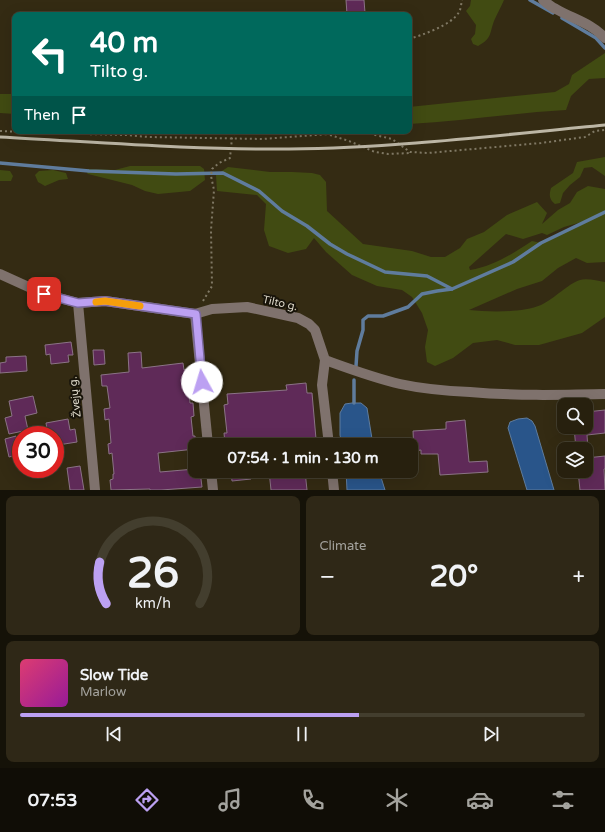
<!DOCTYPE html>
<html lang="en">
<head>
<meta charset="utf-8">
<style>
	body { margin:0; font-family:"Varela Round",sans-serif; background:#2f2817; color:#f1f3f6; height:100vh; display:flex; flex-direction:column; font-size:15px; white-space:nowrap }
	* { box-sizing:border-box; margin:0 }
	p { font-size:13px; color:#a4a39e }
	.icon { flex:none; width:22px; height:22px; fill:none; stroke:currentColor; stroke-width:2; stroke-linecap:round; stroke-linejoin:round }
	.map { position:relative; height:490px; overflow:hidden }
	.panel { display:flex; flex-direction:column; gap:6px; padding:6px; background:#151208; flex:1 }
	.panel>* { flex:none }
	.hud { position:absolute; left:12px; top:12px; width:400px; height:122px; border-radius:8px; box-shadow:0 4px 16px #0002,0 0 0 1px #433e2e; background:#00695c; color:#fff; overflow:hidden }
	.fabs { position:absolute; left:557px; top:398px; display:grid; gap:8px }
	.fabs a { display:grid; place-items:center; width:36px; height:36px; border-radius:8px; background:#27200e; box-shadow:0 4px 16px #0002,0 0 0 1px #433e2e; font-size:20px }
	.speed { position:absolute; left:12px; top:426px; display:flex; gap:8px; font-size:20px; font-weight:700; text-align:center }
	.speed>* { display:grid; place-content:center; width:52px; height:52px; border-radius:50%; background:#27200e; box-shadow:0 4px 16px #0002,0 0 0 1px #433e2e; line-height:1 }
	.speed .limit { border:6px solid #d22; background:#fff; color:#111 }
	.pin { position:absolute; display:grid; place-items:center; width:34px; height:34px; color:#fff; margin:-17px; border-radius:8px; box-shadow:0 2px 6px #0006 }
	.me { position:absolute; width:44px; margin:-22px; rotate:354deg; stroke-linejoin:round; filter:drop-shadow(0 0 3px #0008) }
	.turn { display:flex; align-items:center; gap:14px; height:84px; padding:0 12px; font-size:18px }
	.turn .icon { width:52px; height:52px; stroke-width:2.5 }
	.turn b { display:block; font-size:28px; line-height:34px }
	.then { display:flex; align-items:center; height:38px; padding:0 12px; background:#0003; gap:8px; font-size:15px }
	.big { font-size:30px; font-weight:800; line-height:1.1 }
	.panel .tile { flex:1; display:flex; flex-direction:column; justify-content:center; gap:6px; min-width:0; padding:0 14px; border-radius:8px; background:#2f2817 }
	.panel .dial { align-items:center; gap:0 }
	.dial svg { height:104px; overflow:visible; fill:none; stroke:#433e2e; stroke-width:7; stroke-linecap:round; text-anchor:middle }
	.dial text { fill:#f1f3f6; stroke:none }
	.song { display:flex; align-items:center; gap:12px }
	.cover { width:48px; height:48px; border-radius:6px; background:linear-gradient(135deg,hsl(340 70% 55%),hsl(300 70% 35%)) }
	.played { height:4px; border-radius:2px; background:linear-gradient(90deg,#bca0f2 60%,#433e2e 60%) }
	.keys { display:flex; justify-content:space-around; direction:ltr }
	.heat { display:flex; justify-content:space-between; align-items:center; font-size:22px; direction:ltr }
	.panel .tiles { flex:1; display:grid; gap:6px; grid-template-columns:1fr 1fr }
	.tile:last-child { grid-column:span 2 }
	.trip { position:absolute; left:188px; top:438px; width:230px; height:40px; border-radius:8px; background:#27200e; box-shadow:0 4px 16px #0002,0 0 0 1px #433e2e; font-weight:800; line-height:40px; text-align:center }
	.menu { display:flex; height:64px; justify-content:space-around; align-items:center; background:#100d06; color:#a4a39e }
	.menu .icon { width:28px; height:28px }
	.menu .active { color:#bca0f2 }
	.menu b { font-size:18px; color:#f1f3f6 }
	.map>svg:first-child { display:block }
	.green { fill:#414b12; fill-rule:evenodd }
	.water { fill:#29558a; stroke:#5f7c9d }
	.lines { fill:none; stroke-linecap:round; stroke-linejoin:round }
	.stream { stroke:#5f7c9d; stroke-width:3.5 }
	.building { fill:#5f2a58; stroke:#8b7386 }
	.path { stroke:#807965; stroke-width:2; stroke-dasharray:2 3; stroke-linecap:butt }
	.minor { stroke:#7f726d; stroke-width:10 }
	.rail { stroke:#bcb6a5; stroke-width:3 }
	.route-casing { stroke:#7a689d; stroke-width:10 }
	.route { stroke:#bca0f2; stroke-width:7 }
	.slow { stroke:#f59e0b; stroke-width:7 }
	.labels { text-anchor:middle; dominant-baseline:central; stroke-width:4; stroke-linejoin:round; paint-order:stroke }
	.street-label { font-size:11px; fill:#ddd8c9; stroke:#18140a }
</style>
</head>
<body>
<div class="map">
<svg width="605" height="490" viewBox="0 0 605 490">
	<rect width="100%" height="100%" fill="#342b13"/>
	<g class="green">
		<path d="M471,0H504C501,7 497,14 494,21C489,35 492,38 478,46L473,44L471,39L475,34L476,25L466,11L470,6Z"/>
		<path d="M605,53V78L589,79L571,96L566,110C514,113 462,121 409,124V107L555,92L569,84L572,75Z"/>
		<path d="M0,94H15V114L0,113Z"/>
		<path d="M605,157V176L592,167L584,168L580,177L570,185L563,193L560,203L555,204C549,199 549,195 551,188L573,173L577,162Z"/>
		<path d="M130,166H200L204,169L205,180L190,191L158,194L145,191L132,185L88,174L87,173L88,169L115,170Z"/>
		<path d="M228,167L270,172H292L312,173L320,175L326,182L327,211L363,244L412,251L431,257H445L460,248L467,239L484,232L507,215L537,202L547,213L542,224L558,210L570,203L577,192L588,186L605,189V262L587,263L576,258L558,268L542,281L517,289L469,310C489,312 522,313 541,305C554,299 569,283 580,280C587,278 598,281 605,282V317L582,333L539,345H515L497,340L473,343L453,358L435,366L427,362L425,347L428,330L422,313L412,297L402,290L377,286L352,275L326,252L314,238L306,249L288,253L269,246L264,230L266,204L257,195L217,191L216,175ZM585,221L541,243L532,241C512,254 494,266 470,270L469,267L506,234L523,239L542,233L547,235L564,227Z"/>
		<path d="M0,170L10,171L13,176L11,181H0Z"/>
		<path d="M53,170L66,173L68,179L59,180L45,186L38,182L35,175L39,171Z"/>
	</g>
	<g class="water">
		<path d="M352,403H361L367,408L373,445H342L340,435V413L345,404Z"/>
		<path d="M527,418L532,421L535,426L554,490H527L508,428L510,422L518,419Z"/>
		<path d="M346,471H379L385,490H347Z"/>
	</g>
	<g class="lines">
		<g class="stream">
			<path d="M530,0L553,13"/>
			<path d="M562,18L596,38L605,48"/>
			<path d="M0,163L89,171L176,174L223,173L259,191L282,211L307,226L330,244L347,254L385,272L427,276L452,289"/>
			<path d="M356,366L357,351L363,330V320L368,316H383L408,307L422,294L437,291L452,289L513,262L541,243L605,212"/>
			<path d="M354,380V403"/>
		</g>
	</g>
	<g class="building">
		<path d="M346,0H364L365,13L347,14Z"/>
		<path d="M71,342L73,355H68L69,362L51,364L50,354L46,355L45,345Z"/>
		<path d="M93,350H104L105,364L94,365Z"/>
		<path d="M141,352L142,368L183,363L184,370L189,369L190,382H188L190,403H193L194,416L191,417L193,436H195L196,445H195V449L158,453L160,472L195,469V471H200L202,487L161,490H150V489L111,490L110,480L113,479V474H114L112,453L109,454L108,444L111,443L109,419L105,420L104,409L110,408L107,386H102L101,375L129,372L128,353Z"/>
		<path d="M26,356L27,371L0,373V363L6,362V357Z"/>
		<path d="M306,383L307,393H312L316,439L309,440L310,445L225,444L224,433H227L224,405L228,404L227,394L287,390L286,385Z"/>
		<path d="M33,396L37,413L25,416L28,430L9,434L5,418L12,416L9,401Z"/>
		<path d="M605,410V433L587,435L588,449H576L574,427H586V412Z"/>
		<path d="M68,419L70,430L75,429L77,442L58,445L57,440H55V435H48L46,423Z"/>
		<path d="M465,420L469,462L487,461L488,472L440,475L438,454H421V450L414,451L413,431L446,429V422Z"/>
		<path d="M16,436L20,454L9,457L5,439Z"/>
		<path d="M605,456V469H604L605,490H580L578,471H586V458Z"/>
		<path d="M80,466L84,490H70L67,468Z"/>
		<path d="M231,471H250L251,479L232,481Z"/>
		<path d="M269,471H305L307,490H271Z"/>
	</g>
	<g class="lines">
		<g class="path">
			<path d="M409,39C422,35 452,25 459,12C461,9 461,4 462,0"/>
			<path d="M0,131L43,133L126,135L149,137L263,139L342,133H367L392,139L410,152L428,153L541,143L585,137L595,131L605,130"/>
			<path d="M330,135L349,141L375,152L388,154L410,153"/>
			<path d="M203,301L212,286L211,230L214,190L211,176L212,169L219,163L230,158L232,138L234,134L241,131"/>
		</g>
		<g class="minor">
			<path d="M543,0C547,3 551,7 556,9C573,19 591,23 605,38"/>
			<path d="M0,274L44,294L78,303L105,301L195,314L212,309L247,307L298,318L309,324L315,330L325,360C350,369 374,378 400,384C423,389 447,391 470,392C516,396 559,395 605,394"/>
			<path d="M78,303L95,490"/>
			<path d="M195,314L208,445"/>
			<path d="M325,360L322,385L329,445"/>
			<path d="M211,471L213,490"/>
			<path d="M332,471L334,490"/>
		</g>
		<path class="rail" d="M0,137C96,142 193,150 289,149C395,148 500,135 605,125"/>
	</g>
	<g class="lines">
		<defs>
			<path id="route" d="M44,294L78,303L105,301L196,314L202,382"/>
		</defs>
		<use href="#route" class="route-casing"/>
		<use href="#route" class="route"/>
		<path class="slow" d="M96,302L105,301L140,306"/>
	</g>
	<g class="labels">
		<g class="street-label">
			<text transform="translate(280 303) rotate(13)">Tilto g.</text>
			<text transform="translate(75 397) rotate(-96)">Žvejų g.</text>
		</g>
	</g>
</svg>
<div class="fabs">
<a><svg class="icon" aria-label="search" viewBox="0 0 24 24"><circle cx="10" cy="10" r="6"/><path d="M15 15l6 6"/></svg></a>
<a><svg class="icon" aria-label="layers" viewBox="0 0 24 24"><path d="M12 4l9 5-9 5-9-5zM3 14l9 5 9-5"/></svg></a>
</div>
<div class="speed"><div class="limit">30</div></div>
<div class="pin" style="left:44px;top:294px;background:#d93025"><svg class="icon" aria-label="arrive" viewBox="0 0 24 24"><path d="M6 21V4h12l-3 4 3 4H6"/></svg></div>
<svg class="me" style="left:202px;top:382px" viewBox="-20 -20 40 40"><circle r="19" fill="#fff"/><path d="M0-13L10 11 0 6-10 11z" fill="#bca0f2"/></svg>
<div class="trip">07:54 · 1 min · 130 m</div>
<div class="hud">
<div class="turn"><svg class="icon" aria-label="left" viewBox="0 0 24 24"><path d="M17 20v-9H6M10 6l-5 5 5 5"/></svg><div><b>40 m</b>Tilto g.</div></div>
<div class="then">Then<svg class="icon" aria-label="arrive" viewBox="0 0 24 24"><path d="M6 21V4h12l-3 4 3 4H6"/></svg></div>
</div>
</div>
<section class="panel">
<div class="tiles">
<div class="tile dial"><svg viewBox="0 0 100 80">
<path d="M14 69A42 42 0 1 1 86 69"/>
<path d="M14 69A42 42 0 0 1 9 37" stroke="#bca0f2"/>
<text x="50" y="56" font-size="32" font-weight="700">26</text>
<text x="50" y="72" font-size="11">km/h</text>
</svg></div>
<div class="tile"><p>Climate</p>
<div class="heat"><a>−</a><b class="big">20°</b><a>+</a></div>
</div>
<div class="tile">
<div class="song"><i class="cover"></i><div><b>Slow Tide</b><p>Marlow</p></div></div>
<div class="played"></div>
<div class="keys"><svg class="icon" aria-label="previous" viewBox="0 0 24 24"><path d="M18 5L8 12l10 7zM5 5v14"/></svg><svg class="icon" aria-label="pause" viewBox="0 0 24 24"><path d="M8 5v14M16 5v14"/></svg><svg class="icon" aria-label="next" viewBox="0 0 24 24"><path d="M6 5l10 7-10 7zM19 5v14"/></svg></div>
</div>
</div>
</section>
<nav class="menu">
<b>07:53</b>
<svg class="icon active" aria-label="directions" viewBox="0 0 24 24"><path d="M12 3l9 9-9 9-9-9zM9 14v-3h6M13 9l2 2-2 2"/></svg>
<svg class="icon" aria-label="music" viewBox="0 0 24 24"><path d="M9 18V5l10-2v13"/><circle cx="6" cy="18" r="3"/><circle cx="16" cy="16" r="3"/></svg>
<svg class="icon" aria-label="phone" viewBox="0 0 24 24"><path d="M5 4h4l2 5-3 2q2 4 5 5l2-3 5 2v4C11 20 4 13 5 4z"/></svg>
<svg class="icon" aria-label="climate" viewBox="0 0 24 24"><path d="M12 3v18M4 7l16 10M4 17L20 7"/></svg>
<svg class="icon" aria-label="car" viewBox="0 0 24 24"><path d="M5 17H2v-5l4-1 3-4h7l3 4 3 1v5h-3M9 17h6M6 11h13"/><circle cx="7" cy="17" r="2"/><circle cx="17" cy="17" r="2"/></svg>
<svg class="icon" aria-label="filters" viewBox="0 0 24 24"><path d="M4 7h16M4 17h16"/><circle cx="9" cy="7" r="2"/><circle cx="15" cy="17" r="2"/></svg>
</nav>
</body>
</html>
